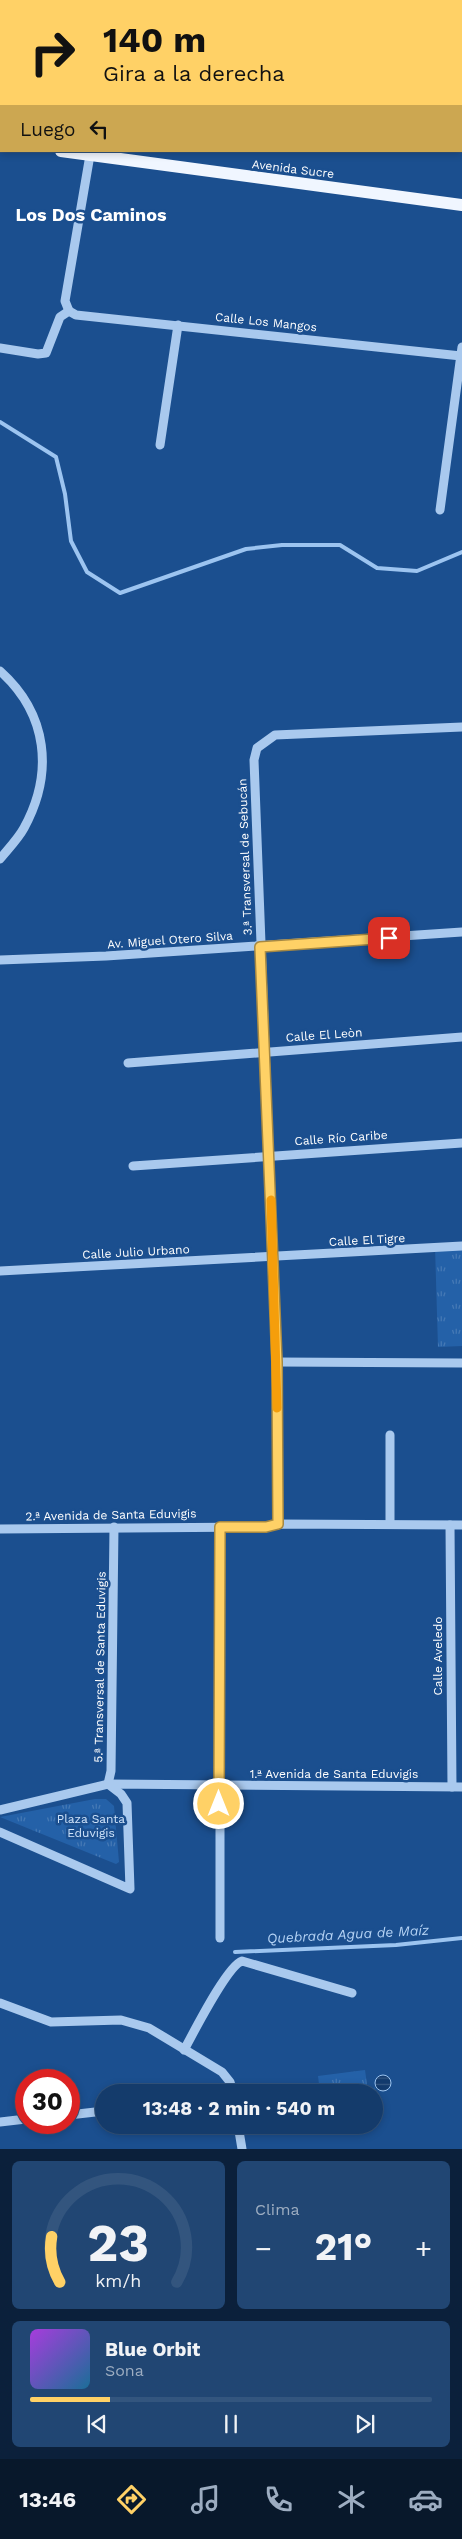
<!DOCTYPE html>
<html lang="es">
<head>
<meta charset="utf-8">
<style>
	body { margin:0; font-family:"Work Sans",sans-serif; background:#214673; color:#f1f3f6; height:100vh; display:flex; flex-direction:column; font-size:19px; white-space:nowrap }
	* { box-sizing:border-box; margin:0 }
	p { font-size:16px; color:#9dadc1 }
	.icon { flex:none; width:28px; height:28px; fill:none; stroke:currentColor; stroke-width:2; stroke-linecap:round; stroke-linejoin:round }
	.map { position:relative; height:2149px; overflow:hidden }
	.details { display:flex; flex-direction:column; gap:12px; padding:12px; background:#0b203b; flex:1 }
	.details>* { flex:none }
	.hud { position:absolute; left:0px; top:0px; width:462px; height:152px; box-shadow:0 2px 8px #0003,0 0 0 1px #33557e; background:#ffd166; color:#111; overflow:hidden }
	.speed { position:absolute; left:15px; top:2069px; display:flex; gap:10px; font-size:25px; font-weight:700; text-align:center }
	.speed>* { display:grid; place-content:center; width:65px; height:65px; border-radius:50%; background:#143b6b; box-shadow:0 2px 8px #0003,0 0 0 1px #33557e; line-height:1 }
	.speed .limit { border:8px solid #d22; background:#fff; color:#111 }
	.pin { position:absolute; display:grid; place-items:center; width:42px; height:42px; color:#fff; margin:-21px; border-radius:10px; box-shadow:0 2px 8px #0006 }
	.me { position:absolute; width:55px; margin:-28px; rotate:0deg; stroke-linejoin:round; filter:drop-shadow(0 0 4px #0008) }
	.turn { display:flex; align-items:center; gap:18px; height:105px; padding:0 20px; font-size:22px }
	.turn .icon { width:65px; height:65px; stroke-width:2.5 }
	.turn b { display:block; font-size:35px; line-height:42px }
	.then { display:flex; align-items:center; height:48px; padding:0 20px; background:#0003; gap:10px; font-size:19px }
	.big { font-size:38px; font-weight:700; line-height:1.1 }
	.details .tile { flex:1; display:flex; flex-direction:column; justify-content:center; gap:8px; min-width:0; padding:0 18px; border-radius:8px; background:#214673 }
	.details .dial { align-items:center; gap:0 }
	.dial svg { height:130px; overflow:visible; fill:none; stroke:#33557e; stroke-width:7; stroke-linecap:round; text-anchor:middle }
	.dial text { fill:#f1f3f6; stroke:none }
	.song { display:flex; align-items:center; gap:15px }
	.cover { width:60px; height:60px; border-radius:8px; background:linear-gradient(135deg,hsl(280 70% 55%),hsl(200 70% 35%)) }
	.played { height:5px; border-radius:2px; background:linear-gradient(90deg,#ffd166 20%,#33557e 20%) }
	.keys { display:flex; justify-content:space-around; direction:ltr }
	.heat { display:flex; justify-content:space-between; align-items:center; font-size:28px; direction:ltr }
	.details .tiles { flex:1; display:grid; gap:12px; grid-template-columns:1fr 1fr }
	.tile:last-child { grid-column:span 2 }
	.trip { position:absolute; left:95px; top:2084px; width:288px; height:50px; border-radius:25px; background:#143b6b; box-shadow:0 2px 8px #0003,0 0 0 1px #33557e; font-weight:700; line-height:50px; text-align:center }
	.menu { display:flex; height:80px; justify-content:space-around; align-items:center; background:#08182b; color:#9dadc1 }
	.menu .icon { width:35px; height:35px }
	.menu .active { color:#ffd166 }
	.menu b { font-size:22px; color:#f1f3f6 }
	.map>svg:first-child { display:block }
	.grass { fill:url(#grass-tufts) }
	.water { fill:url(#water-rules); stroke:#9cc4f0 }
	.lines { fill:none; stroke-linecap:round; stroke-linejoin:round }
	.stream { stroke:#9cc4f0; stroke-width:4 }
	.minor { stroke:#a9c9ee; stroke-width:9 }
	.major { stroke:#f0f6ff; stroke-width:12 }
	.route-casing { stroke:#a68842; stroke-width:12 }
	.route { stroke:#ffd166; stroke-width:9 }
	.slow { stroke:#f59e0b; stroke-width:9 }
	.labels { text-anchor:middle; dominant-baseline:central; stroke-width:5; stroke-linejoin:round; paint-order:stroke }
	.street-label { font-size:12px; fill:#fff; stroke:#1b4f8f }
	.park-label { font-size:12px; fill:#cfe3fa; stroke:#1b4f8f }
	.water-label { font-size:14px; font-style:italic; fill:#b5d3f5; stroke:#1b4f8f }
	.district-label { font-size:18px; font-weight:bold; fill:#fff; stroke:#1b4f8f }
</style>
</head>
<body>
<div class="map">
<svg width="462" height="2149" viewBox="0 0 462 2149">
	<defs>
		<pattern id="grass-tufts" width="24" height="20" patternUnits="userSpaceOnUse" patternTransform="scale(1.25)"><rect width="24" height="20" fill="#2461a8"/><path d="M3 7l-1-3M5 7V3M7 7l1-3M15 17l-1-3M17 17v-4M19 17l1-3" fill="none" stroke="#4579b5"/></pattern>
		<pattern id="water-rules" width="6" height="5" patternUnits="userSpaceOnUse" patternTransform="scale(1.25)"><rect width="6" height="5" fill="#123a6d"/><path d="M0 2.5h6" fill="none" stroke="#365883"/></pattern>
	</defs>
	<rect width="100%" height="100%" fill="#1b4f8f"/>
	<g class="grass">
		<path d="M462,1245V1346L438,1347L435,1246Z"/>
		<path d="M95,1799H106L114,1806L119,1862L116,1864L0,1817Z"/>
		<path d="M365,2070L368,2092L375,2087L377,2104H374V2092H320L318,2076Z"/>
		<path d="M324,2125H372L373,2129L325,2135Z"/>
	</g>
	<circle class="water" cx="383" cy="2083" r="8"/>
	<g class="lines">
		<g class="stream">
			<path d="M0,422L56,457L65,494L71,541L87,572L120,593L246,549L282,545H340L377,568L417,571L462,552"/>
			<path d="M235,1952L396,1945L462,1938"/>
		</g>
		<g class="minor">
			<path d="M163,1V0"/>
			<path d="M69,311L76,315L461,356"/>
			<path d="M69,311L65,301L90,155"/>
			<path d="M0,348L38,354L46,353L60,317L69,311"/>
			<path d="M160,445L178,325"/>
			<path d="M440,510L462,347"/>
			<path d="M0,671C48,714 54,773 24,828C18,839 8,849 0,859"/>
			<path d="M0,960L106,956L462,932"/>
			<path d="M128,1063L462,1037"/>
			<path d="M133,1166L462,1143"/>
			<path d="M0,1271L462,1246"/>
			<path d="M277,1362L462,1363"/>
			<path d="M278,1524L277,1362L254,760L257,748L275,735L462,727"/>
			<path d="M390,1524V1435"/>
			<path d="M450,1525L452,1787"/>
			<path d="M220,1527V1938"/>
			<path d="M0,1529L267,1527L278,1524L462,1525"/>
			<path d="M0,1810L108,1784L462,1787"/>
			<path d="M0,1832L130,1889L127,1803L121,1794L108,1784L111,1771L114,1527"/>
			<path d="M0,2003L51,2022L121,2020L149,2028L222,2072L230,2082L233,2092"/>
			<path d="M184,2050C194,2032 227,1966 242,1961L352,1993"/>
			<path d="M69,2115L104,2111"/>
			<path d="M0,2122L26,2119"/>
			<path d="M238,2125L242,2149"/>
		</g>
		<g class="major">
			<path d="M0,143H1"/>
			<path d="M61,151L462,205"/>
		</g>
	</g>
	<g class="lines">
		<defs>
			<path id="route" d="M219,1804L220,1527H266L278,1524L277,1362L260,947L389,938"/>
		</defs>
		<use href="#route" class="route-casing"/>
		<use href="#route" class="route"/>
		<path class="slow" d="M271,1200L277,1408"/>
	</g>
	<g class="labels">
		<g class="street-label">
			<text transform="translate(293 169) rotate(7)">Avenida Sucre</text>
			<text transform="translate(266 322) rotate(6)">Calle Los Mangos</text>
			<text transform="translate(245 857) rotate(-92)">3.ª Transversal de Sebucán</text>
			<text transform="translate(170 940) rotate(-4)">Av. Miguel Otero Silva</text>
			<text transform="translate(324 1035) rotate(-4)">Calle El Leòn</text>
			<text transform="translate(341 1138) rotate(-4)">Calle Río Caribe</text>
			<text transform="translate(367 1240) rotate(-3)">Calle El Tigre</text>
			<text transform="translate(136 1252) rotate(-3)">Calle Julio Urbano</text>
			<text transform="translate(111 1515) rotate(-1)">2.ª Avenida de Santa Eduvigis</text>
			<text transform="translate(438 1656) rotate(-90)">Calle Aveledo</text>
			<text transform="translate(100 1667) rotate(-89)">5.ª Transversal de Santa Eduvigis</text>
			<text x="334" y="1774">1.ª Avenida de Santa Eduvigis</text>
		</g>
		<g class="park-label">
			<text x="91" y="1819">Plaza Santa<tspan x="91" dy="14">Eduvigis</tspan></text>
		</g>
		<g class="water-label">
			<text transform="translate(348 1934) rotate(-3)">Quebrada Agua de Maíz</text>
		</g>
		<g class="district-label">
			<text x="91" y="214">Los Dos Caminos</text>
		</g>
	</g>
</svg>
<div class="speed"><div class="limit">30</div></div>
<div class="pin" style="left:389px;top:938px;background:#d93025"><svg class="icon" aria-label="arrive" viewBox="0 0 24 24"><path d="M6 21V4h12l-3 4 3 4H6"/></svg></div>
<svg class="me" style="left:219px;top:1804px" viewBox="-20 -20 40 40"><circle r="17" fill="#ffd166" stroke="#fff" stroke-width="3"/><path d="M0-11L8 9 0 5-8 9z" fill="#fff"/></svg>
<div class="trip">13:48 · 2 min · 540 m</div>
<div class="hud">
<div class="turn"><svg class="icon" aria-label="right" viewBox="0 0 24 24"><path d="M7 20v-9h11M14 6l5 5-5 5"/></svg><div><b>140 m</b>Gira a la derecha</div></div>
<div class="then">Luego<svg class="icon" aria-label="left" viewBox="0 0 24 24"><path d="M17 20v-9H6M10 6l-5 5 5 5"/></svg></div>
</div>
</div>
<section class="details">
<div class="tiles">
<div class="tile dial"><svg viewBox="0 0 100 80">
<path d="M14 69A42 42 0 1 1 86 69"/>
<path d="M14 69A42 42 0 0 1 9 41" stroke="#ffd166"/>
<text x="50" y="56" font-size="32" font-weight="700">23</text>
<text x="50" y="72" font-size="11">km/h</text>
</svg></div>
<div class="tile"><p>Clima</p>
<div class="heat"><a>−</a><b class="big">21°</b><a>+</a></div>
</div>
<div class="tile">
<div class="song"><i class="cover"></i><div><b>Blue Orbit</b><p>Sona</p></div></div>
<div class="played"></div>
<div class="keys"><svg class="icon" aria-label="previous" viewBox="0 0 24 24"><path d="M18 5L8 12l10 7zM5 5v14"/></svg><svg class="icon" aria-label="pause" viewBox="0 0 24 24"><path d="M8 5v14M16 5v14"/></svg><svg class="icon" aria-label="next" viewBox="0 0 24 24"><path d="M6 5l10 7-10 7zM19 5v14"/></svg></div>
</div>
</div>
</section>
<nav class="menu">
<b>13:46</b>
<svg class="icon active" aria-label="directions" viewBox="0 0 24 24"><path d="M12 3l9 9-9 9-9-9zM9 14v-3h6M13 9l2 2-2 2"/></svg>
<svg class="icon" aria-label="music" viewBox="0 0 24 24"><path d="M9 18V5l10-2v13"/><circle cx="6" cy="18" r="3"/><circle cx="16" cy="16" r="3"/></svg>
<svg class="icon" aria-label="phone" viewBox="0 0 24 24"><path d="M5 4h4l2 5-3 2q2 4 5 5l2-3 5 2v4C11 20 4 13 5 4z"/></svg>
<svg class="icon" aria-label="climate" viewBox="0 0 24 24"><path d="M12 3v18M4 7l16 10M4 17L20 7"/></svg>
<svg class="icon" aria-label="car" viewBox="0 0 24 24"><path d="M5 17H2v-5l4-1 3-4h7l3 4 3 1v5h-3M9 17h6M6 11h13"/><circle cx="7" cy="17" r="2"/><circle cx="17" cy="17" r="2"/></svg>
</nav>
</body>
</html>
